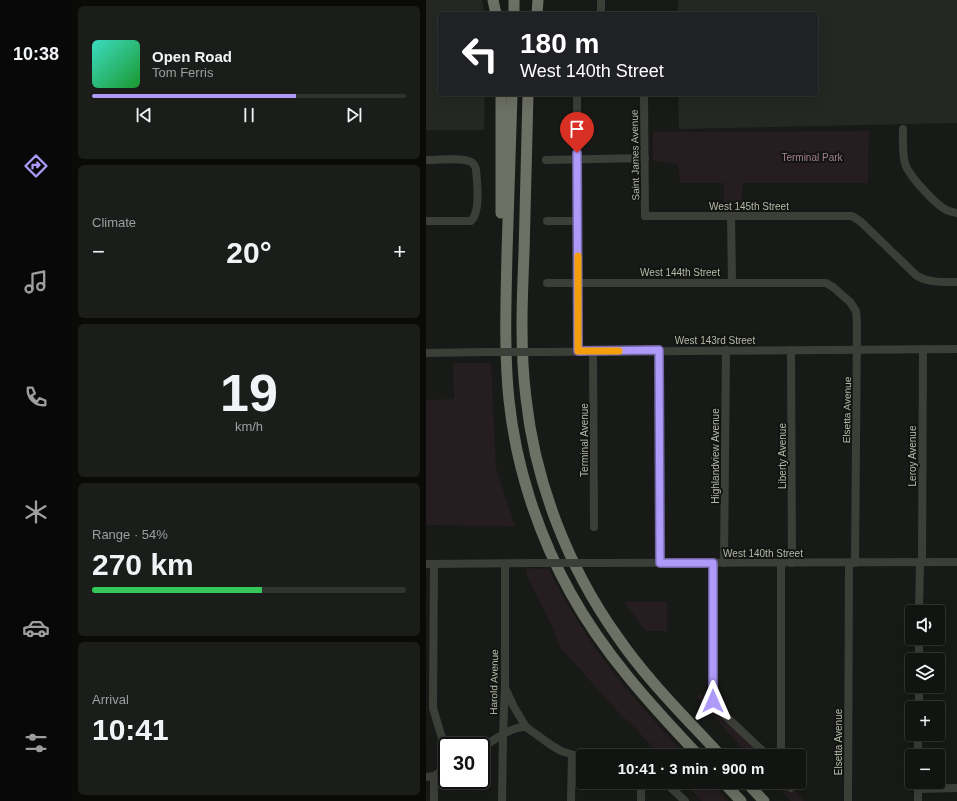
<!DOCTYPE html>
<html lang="en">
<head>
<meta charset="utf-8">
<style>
	body { margin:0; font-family:Arial,sans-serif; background:#1b1d1a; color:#f1f3f6; height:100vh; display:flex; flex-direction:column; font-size:15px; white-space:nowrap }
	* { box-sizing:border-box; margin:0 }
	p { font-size:13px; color:#9c9e9f }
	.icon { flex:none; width:22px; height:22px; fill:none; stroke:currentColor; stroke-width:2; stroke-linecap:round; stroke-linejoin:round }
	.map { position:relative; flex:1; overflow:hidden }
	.side { display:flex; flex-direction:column; gap:6px; padding:6px; background:#0a0b09; width:354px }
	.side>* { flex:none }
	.banner { position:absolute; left:12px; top:12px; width:380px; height:84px; border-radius:4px; box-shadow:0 4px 16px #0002,0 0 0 1px #313331; background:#202124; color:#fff; overflow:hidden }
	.controls { position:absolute; left:479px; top:605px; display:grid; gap:8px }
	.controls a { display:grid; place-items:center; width:40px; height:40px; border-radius:4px; background:#121411; box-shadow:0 4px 16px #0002,0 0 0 1px #313331; font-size:20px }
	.speed { position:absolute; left:12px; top:737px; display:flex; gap:8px; font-size:20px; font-weight:700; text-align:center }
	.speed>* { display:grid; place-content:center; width:52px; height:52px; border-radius:50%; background:#121411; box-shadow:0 4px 16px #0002,0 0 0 1px #313331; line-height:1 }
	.speed .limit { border:2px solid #111; border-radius:6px; background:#fff; color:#111 }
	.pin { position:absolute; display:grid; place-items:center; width:34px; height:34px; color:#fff; margin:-41px -17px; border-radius:50% 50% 50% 0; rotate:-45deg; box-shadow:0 0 4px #0007 }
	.pin .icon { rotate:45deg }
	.me { position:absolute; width:44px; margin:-22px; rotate:0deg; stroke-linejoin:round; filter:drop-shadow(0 0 3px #0008) }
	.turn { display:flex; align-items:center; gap:14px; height:84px; padding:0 16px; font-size:18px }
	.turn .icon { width:52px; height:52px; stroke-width:2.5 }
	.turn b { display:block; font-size:28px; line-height:34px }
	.big { font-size:30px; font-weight:800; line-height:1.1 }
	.side .tile { flex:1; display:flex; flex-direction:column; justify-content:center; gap:6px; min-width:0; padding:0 14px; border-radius:6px; background:#1b1d1a }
	.side .dial { align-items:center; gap:0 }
	.dial b { font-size:52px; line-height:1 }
	.song { display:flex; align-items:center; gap:12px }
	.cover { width:48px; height:48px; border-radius:6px; background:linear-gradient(135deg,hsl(170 70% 55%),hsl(130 70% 35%)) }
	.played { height:4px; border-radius:2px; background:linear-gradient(90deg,#ad9af9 65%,#313331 65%) }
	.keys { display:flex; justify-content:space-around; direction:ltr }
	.heat { display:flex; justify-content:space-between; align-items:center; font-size:22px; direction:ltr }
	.charge { height:6px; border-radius:3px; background:linear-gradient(90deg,#34c759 54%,#313331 0) }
	.trip { position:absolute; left:150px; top:749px; width:230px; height:40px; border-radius:4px; background:#121411; box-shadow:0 4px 16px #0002,0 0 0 1px #313331; font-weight:800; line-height:40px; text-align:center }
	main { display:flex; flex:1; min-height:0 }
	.menu { display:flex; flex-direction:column; width:72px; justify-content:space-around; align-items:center; background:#070807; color:#9c9e9f }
	.menu .icon { width:28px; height:28px }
	.menu .on { color:#ad9af9 }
	.menu b { font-size:18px; color:#f1f3f6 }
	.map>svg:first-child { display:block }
	.built { fill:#252723 }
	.green { fill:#251d1f }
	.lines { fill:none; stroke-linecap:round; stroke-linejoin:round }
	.minor { stroke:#3c3f38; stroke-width:8 }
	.highway { stroke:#6d7064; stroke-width:11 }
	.minor-bridge { stroke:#3c3f38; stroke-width:8 }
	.route-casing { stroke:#7064a2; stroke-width:10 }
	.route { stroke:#ad9af9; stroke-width:7 }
	.slow { stroke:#f59e0b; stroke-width:7 }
	.labels { text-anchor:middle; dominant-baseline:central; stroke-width:4; stroke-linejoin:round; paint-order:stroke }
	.street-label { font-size:10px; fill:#b6baa9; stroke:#131512 }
	.park-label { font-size:10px; fill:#a67f8e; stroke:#131512 }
</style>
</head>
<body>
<main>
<nav class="menu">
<b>10:38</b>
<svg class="icon on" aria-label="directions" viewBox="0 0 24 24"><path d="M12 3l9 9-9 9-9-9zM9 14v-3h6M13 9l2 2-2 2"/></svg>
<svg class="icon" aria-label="music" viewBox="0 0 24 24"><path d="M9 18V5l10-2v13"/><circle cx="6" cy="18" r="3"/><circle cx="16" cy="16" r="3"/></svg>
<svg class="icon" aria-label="phone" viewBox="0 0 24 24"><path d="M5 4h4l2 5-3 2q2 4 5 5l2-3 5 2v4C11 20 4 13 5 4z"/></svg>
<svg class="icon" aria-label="climate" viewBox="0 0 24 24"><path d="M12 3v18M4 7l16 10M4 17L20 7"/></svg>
<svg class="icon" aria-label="car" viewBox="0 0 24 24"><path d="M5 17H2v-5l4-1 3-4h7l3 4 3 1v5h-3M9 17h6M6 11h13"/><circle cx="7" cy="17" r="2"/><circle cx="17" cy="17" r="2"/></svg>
<svg class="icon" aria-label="filters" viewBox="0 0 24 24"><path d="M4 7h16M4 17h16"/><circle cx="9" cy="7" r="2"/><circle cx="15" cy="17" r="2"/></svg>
</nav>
<section class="side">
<div class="tile">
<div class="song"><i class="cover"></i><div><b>Open Road</b><p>Tom Ferris</p></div></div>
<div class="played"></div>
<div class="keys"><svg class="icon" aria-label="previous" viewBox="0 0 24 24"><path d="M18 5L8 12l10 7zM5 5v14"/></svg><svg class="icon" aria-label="pause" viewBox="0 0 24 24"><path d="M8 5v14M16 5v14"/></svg><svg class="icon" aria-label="next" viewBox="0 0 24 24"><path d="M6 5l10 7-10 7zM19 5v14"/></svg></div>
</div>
<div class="tile"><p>Climate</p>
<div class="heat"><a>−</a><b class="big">20°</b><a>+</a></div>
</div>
<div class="tile dial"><b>19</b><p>km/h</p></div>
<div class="tile"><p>Range · 54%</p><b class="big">270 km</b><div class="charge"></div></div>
<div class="tile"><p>Arrival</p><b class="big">10:41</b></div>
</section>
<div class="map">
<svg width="531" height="801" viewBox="0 0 531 801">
	<rect width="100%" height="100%" fill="#181a17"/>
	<g class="built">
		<path d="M0,0H56L59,14H14V94H59L58,130H0Z"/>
		<path d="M252,0H531V123L253,129L252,94H390V14H252Z"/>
	</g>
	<g class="green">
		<path d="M443,131L442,183H317L314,212H298V183H254L252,164L227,161V132Z"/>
		<path d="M27,363H65L70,468L89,526L0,525V400L28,399Z"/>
		<path d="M100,568L123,569C158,643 205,697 261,756H234L210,729L194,714L175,693L134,647L127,628L101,576Z"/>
		<path d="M198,602H241V631H220Z"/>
		<path d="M275,693L305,726L335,756H323L271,697Z"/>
		<path d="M258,782H285L302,801H276Z"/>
		<path d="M348,782H357L364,792L369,790L378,801H365Z"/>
	</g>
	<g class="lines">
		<g class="minor">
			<path d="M175,14V0"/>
			<path d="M151,94L152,351"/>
			<path d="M218,94L219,216H426L434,221L491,276C504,283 517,282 531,282"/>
			<path d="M477,129C477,141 476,152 479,163C481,174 507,201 517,208C521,211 526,212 531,213"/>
			<path d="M0,160C10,160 37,157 45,162C48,163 49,166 50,169C51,183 55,211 45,221H0"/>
			<path d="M120,160L219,158"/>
			<path d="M305,216L306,282"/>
			<path d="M121,221H152"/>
			<path d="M121,283H400L407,287L424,302L430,311L431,323L429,563"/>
			<path d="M233,350L234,563"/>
			<path d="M365,350L366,563"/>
			<path d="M118,352L531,349"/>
			<path d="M167,352L168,527"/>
			<path d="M0,353L57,352"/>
			<path d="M496,562L497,349"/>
			<path d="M171,563L531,562"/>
			<path d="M287,563V701L290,707L342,756"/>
			<path d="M298,563L300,350"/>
			<path d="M355,563V756"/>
			<path d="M0,564L106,563"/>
			<path d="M8,564L7,708L15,735L21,749"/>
			<path d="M493,612L494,562"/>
			<path d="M493,660V638"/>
			<path d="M80,690L88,707L100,727L125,745L135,751L157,758"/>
			<path d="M493,708V686"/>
			<path d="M55,748C69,740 83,727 100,727"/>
			<path d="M492,756V734"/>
			<path d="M0,777L8,776L21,768"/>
			<path d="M233,782L242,785L259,801"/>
			<path d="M362,782L365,788"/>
			<path d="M492,789L531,788"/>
			<path d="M8,801V776"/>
			<path d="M76,801L77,735L79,687V564"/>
			<path d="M145,801L146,755"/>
			<path d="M215,801V782"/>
			<path d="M422,801L423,563"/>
			<path d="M492,801V782"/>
		</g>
		<g class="highway">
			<path d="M67,0L70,14"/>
			<path d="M88,14V0"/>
			<path d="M111,14L112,0"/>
			<path d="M86,94C84,147 83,200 81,253C80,302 78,351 83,400C90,467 112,534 144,592C178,654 225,705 273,756"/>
			<path d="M102,94C101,147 99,200 98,253C96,301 94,350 100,398C109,482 142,567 191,636C221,680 259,717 295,756"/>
			<path d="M75,213V94"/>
			<path d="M297,782L315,801"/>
			<path d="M320,782L338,801"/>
		</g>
		<g class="minor-bridge">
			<path d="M57,352H118"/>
			<path d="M106,563H171"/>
		</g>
	</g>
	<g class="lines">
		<defs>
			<path id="route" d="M151,153L152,351L233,350L234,563H287V701"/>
		</defs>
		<use href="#route" class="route-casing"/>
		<use href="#route" class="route"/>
		<path class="slow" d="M152,256V351H193"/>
	</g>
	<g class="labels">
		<g class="street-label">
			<text transform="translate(209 155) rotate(-91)">Saint James Avenue</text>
			<text x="323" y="206">West 145th Street</text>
			<text x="254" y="272">West 144th Street</text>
			<text x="289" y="340">West 143rd Street</text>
			<text transform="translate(421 410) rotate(-89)">Elsetta Avenue</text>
			<text transform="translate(158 440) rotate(-90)">Terminal Avenue</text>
			<text transform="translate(289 456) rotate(-90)">Highlandview Avenue</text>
			<text transform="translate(356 456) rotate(-90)">Liberty Avenue</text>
			<text transform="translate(486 456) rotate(-90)">Leroy Avenue</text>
			<text x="337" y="553">West 140th Street</text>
			<text transform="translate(68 682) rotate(-89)">Harold Avenue</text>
			<text transform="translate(412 742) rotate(-90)">Elsetta Avenue</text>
		</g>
		<g class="park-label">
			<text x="386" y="157">Terminal Park</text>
		</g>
	</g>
</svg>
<div class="controls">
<a><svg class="icon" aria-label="sound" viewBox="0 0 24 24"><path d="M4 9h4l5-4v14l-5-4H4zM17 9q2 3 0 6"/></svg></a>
<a><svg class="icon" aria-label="layers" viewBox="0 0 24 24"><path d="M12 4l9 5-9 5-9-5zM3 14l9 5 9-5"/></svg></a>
<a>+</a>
<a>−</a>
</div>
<div class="speed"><div class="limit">30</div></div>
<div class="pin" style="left:151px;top:153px;background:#d93025"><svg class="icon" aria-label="arrive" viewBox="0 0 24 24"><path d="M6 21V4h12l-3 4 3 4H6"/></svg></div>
<svg class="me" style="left:287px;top:701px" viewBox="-20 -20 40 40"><path d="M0-17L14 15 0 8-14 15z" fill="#ad9af9" stroke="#fff" stroke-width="4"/></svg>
<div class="trip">10:41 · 3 min · 900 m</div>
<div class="banner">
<div class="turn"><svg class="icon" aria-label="left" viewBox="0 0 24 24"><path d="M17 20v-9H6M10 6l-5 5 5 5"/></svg><div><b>180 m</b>West 140th Street</div></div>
</div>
</div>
</main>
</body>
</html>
